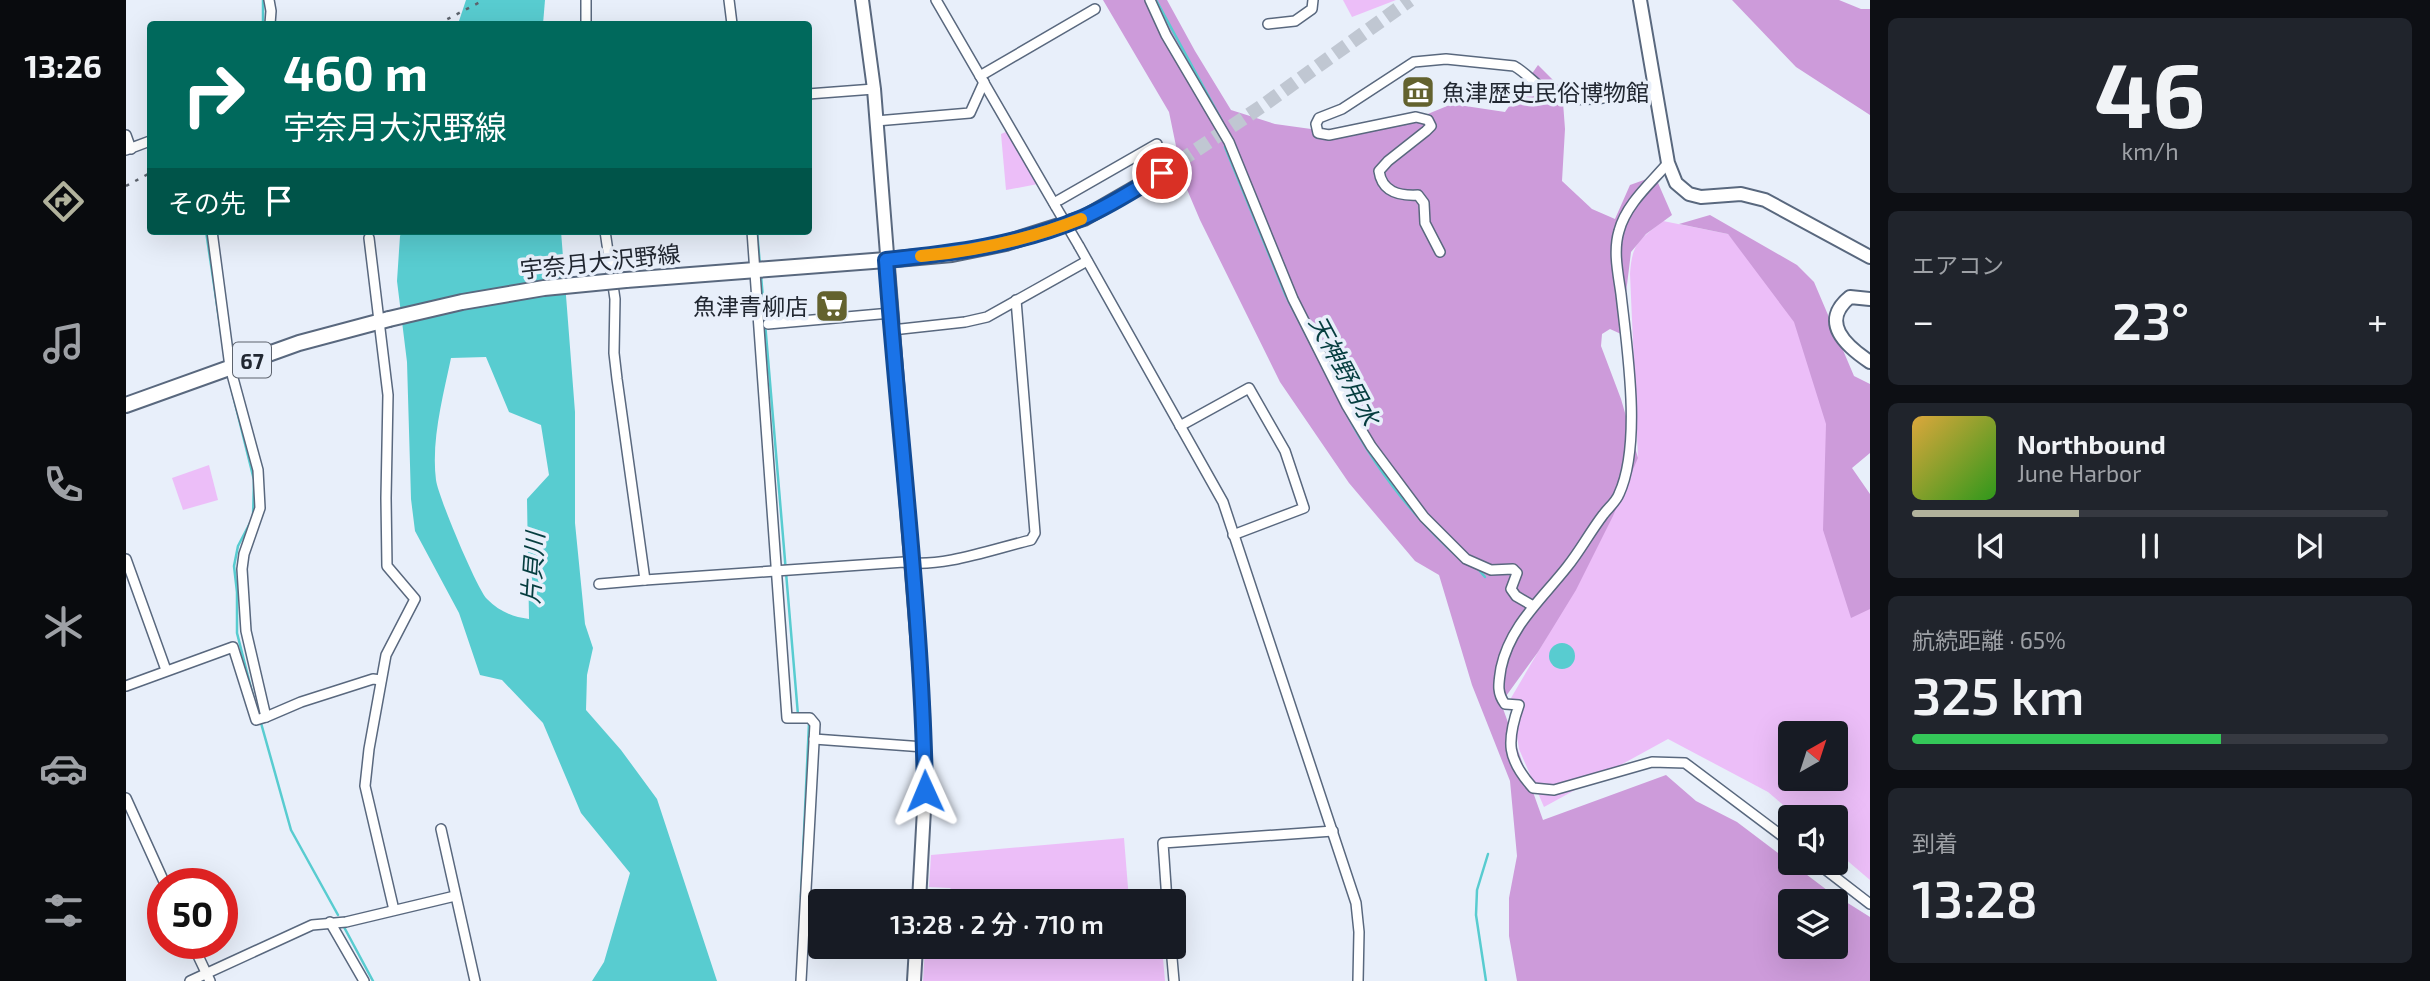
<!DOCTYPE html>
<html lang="ja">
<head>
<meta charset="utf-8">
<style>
	body { margin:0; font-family:"Exo 2","Noto Sans JP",sans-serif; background:#20242c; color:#f1f3f6; height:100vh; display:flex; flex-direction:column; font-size:26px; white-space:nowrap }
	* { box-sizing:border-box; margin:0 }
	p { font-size:23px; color:#9ea1a6 }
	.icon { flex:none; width:38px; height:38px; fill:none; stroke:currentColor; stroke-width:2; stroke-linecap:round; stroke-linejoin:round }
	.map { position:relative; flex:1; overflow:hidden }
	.drawer { display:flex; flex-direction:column; gap:18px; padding:18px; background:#0d0f14; width:560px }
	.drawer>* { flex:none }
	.hud { position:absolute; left:21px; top:21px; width:665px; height:214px; border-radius:7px; box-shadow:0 7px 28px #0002; background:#00695c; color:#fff; overflow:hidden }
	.needle { width:46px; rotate:39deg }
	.tools { position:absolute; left:1652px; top:721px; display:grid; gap:14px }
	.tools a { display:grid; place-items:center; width:70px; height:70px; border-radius:7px; background:#171b24; box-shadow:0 7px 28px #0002; font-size:35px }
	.speed { position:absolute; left:21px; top:868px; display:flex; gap:14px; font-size:35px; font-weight:700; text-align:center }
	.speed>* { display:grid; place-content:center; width:91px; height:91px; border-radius:50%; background:#171b24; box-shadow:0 7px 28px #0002; line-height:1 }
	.speed .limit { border:10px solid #d22; background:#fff; color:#111 }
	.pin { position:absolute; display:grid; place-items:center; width:60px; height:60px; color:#fff; margin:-30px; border:4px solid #fff; border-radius:50%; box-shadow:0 2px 7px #0007 }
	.me { position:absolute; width:77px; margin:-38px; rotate:359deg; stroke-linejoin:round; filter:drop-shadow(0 0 5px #0008) }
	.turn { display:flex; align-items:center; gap:24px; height:147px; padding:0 21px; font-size:32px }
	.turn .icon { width:91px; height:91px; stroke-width:2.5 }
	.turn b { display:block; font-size:49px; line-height:60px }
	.then { display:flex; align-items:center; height:66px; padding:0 21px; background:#0003; gap:14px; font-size:26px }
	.big { font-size:52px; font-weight:600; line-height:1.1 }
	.drawer .tile { flex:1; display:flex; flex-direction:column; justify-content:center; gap:10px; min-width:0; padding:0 24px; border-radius:10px; background:#20242c }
	.drawer .dial { align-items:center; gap:0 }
	.dial b { font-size:91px; line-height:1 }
	.song { display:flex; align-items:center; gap:21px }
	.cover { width:84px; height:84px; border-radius:10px; background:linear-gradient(135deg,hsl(40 70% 55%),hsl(110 70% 35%)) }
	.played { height:7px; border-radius:4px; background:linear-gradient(90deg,#b1b29c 35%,#363941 35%) }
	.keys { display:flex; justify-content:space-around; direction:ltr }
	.heat { display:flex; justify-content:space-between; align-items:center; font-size:38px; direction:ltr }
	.charge { height:10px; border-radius:5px; background:linear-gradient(90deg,#34c759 65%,#363941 0) }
	.trip { position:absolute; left:682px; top:889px; width:378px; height:70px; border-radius:7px; background:#171b24; box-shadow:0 7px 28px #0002; font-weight:600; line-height:70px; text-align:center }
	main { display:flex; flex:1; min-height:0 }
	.dock { display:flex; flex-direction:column; width:126px; justify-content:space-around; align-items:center; background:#090b0e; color:#9ea1a6 }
	.dock .icon { width:49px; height:49px }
	.dock .selected { color:#b1b29c }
	.dock b { font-size:32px; color:#f1f3f6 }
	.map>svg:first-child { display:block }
	.green { fill:#ecbef8; fill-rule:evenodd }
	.forest { fill:#cd9bda; fill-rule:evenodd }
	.water { fill:#58ccd0; fill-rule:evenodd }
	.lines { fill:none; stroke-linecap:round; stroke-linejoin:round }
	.stream { stroke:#58ccd0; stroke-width:2.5 }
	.primary-tunnel { stroke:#c0c7d2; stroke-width:14; stroke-dasharray:14 7; stroke-linecap:butt }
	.street-casing { stroke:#59687e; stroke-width:12 }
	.secondary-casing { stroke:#59687e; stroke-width:16 }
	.primary-casing { stroke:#59687e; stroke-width:18 }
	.street { stroke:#fff; stroke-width:9 }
	.secondary { stroke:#fff; stroke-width:12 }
	.primary { stroke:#fff; stroke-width:14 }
	.rail { stroke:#5d646e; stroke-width:2.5; stroke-dasharray:3.5 7; stroke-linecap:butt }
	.street-bridge-casing { stroke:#59687e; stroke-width:12; stroke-linecap:butt }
	.primary-bridge-casing { stroke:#59687e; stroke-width:18; stroke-linecap:butt }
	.street-bridge { stroke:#fff; stroke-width:9 }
	.primary-bridge { stroke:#fff; stroke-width:14 }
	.route-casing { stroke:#114b97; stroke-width:18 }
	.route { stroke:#1a73e8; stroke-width:12 }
	.slow { stroke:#f59e0b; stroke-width:12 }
	.labels { text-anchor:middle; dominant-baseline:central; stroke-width:7; stroke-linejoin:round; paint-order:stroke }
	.shield { fill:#e8effa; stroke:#5d636d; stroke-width:2 }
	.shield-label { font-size:21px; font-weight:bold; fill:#212731 }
	.poi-label { font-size:23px; fill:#212731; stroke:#e8effa; text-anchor:start }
	.street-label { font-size:23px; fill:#212731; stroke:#e8effa }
	.water-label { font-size:24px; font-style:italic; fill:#053d3f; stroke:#e8effa }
</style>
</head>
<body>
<main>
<nav class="dock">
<b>13:26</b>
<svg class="icon selected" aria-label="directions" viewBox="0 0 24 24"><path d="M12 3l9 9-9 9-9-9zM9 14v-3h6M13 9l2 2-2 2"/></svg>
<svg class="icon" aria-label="music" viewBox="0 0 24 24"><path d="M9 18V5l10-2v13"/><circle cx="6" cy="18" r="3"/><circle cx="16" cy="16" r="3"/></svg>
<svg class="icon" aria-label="phone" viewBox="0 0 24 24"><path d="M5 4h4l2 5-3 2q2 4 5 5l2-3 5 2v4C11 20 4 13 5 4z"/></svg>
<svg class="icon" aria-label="climate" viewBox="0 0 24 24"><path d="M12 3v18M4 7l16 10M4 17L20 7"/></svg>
<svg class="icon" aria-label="car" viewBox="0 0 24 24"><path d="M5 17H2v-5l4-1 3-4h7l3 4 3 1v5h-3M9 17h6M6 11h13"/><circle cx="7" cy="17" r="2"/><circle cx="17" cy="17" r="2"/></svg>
<svg class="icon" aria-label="filters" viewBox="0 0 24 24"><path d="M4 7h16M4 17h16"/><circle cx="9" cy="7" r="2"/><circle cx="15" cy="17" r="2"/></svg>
</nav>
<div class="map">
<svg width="1744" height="981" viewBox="0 0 1744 981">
	<rect width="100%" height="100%" fill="#e8effa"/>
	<g class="green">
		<path d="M1217,0H1270L1226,17Z"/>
		<path d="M882,131L912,184L880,190L875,134Z"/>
		<path d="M1537,221L1602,234L1688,335L1744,595V880L1710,851V817H1671L1642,792L1542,739L1418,807L1393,749L1385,698L1422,635L1512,458L1504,274C1506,243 1513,240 1537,221ZM1664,733H1710V779H1664Z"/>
		<path d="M83,465L92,500L57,510L46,478Z"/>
		<path d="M998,838L1003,900H839L824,888L803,887L805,855Z"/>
		<path d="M799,947H1036L1039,981H797Z"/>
	</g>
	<g class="forest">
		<path d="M977,0H1041L1069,51L1105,110L1149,124L1214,133L1275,125L1326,104L1379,112L1412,65L1436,89L1439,129L1436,181L1466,209L1489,219L1504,185L1529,176L1546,215L1520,234L1505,252L1495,334L1484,329L1476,334L1475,346L1495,399L1512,458L1487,516L1450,590L1412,652L1375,703L1417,820L1540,775L1570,801L1611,822L1701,890L1744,917V981H1391L1383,936V898L1391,856L1384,781L1346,685L1313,575L1289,561L1223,483L1154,382L1074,220L1057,180L1043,112ZM1664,901H1710V947H1664Z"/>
		<path d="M1606,0H1713L1735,9H1744V115L1670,67Z"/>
		<path d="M1584,215L1671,265L1688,282L1728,376L1744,384V453L1726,468L1744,494V609L1725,618L1697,530L1700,424L1668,322L1602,234L1553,224Z"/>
	</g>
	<g class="water">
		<path d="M340,0H419L417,24H332Z"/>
		<path d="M276,231H435L449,412V523L459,624L467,648L461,675L460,710L495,750L531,799L591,981H466L478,962L504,873L455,813L417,723L376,680L354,675L333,613L289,531L285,499L281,362L271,281L274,236ZM360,357L383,412L415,425L423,475L401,499L403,619C386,617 373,611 361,599C351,589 312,496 310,480C305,441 317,396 325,358Z"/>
		<circle cx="1436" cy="656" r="13"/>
	</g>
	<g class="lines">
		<g class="stream">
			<path d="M1030,0L1096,121"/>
			<path d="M137,24V0"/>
			<path d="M1099,147L1160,296L1211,395"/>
			<path d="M80,231L95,332"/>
			<path d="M631,231L634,265"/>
			<path d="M635,275L672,715"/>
			<path d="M105,387L128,480L127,517"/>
			<path d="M1217,407C1246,464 1287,517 1334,559"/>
			<path d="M124,523L112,546L108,566L111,592V633L127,696"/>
			<path d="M1346,566L1353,570L1359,577"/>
			<path d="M135,723L165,830L212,915"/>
			<path d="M675,897L683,723"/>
			<path d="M218,927L247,981"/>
			<path d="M1360,981L1350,915L1351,890L1362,854"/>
		</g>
		<path class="primary-tunnel" d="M1036,173L1139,104L1284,0"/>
		<defs>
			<g id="street">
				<path d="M143,0L145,11L144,24"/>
				<path d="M603,0L606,24"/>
				<path d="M810,0L930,207"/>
				<path d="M1024,0L1040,35L1103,142L1167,299L1221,406L1245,446L1298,517L1340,559L1365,570L1387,569L1391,573L1385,589L1390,596L1407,606"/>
				<path d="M460,24V0"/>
				<path d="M1142,24L1169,21L1186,9L1187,0"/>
				<path d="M854,76L969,9"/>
				<path d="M682,94L748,89"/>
				<path d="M750,121L844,113L858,82"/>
				<path d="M0,135L5,149"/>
				<path d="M0,150L24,141"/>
				<path d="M1542,163C1525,183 1500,204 1493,231C1487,251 1492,273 1495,294C1501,348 1516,444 1493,494C1490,502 1482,508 1477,515C1464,532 1454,551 1441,567C1415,600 1384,626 1375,668C1373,682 1370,692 1379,704L1393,705C1380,742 1381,759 1407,788L1428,790L1526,762L1559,763L1664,842"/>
				<path d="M928,203L1031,144"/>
				<path d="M86,231L104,367L132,470L134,508L118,554L116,569L120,631L140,717L175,702L247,679L255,680"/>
				<path d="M479,231L489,299L488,353L491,379L519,580L778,562C816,568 867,549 905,540L909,533L890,300"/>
				<path d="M626,231L661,718H684L689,724L675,981"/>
				<path d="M243,238L262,395L260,498L261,566L289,599L260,655L243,749L239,786L268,910"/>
				<path d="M953,246L1097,502L1230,903L1233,932L1232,981"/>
				<path d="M1314,252L1299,223L1298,203L1292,195C1273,196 1256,192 1253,171L1262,161L1300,131L1305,126L1302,120L1290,117L1203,135L1192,133L1190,124L1193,118L1216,109L1288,62L1320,59L1388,66C1401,73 1409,85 1422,92C1448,108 1501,94 1530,89"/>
				<path d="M642,324L765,313"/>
				<path d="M766,330L839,322L861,317L961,261"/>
				<path d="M1054,426L1123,388L1159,451L1178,508L1107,535"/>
				<path d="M0,559L40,670"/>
				<path d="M473,584L519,580"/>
				<path d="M0,686L107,647L130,720L140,717"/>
				<path d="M688,739L798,747"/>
				<path d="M0,798L39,884"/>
				<path d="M315,829L349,981"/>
				<path d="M1691,863L1744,904"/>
				<path d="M1041,901L1037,843L1207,831"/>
				<path d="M204,922L238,981"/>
				<path d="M66,943L84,981"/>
				<path d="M1045,947L1048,981"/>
				<path d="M64,981L186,925L220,922L329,896"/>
			</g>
			<g id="secondary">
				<path d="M736,0L748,89L797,712L799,791L793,901"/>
				<path d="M1514,0L1542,163L1550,183L1563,194L1575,197L1615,194L1639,200L1744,257"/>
				<path d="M1744,299L1724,297C1693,322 1720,346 1744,362"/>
				<path d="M788,981L790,947"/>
			</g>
			<g id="primary">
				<path d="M500,280L760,260L826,254L880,243L958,218L1036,173"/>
				<path d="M0,405L173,343L263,319"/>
			</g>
		</defs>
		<use href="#street" class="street-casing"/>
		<use href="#secondary" class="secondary-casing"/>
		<use href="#primary" class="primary-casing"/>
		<use href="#street" class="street"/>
		<use href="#secondary" class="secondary"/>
		<use href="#primary" class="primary"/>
		<g class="rail">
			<path d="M312,24L358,0"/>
			<path d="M0,186L24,173"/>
		</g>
		<defs>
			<path id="street-bridge" d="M930,207L953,246"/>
			<path id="primary-bridge" d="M263,319L336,302L418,288L500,280"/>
		</defs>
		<use href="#street-bridge" class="street-bridge-casing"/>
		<use href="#primary-bridge" class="primary-bridge-casing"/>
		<use href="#street-bridge" class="street-bridge"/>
		<use href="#primary-bridge" class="primary-bridge"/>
	</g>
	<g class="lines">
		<defs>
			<path id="route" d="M799,791C796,615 773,436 760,260C827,253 893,245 956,218C984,206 1010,189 1036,173"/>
		</defs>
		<use href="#route" class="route-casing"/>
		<use href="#route" class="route"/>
		<path class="slow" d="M795,256C851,251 904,239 955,219"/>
	</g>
	<defs>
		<symbol id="museum-square" viewBox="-11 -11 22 22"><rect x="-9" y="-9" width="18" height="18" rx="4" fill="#63622e" stroke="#e8effa"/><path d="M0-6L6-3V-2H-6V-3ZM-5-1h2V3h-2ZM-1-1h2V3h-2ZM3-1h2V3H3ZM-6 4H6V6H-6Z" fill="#fff"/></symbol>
		<symbol id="supermarket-square" viewBox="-11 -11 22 22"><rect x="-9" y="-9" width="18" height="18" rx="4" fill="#63622e" stroke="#e8effa"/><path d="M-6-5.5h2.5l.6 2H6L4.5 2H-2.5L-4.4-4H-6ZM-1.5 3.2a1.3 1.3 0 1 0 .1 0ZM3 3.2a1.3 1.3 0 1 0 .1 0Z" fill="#fff"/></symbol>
	</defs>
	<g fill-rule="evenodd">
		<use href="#museum-square" x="1273" y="73" width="38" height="38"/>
		<use href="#supermarket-square" x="687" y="287" width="38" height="38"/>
	</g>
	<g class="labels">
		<rect class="shield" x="107" y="342.5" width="38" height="35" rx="5"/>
		<g class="shield-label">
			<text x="126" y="360">67</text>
		</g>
		<g class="poi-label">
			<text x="1316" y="92">魚津歴史民俗博物館</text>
			<text x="682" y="306" text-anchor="end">魚津青柳店</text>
		</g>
		<g class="street-label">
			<text transform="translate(474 261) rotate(-6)">宇奈月大沢野線</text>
		</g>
		<g class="water-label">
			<text transform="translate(1219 370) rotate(62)">天神野用水</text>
			<text transform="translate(406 568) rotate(-86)">片貝川</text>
		</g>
	</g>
</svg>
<div class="tools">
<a><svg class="needle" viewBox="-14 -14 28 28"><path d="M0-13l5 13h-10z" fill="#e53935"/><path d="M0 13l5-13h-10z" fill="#9ea1a6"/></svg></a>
<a><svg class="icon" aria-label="sound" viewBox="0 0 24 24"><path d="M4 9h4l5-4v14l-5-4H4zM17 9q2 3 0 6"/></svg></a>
<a><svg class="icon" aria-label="layers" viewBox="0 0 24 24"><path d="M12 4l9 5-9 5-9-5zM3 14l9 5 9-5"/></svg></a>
</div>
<div class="speed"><div class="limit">50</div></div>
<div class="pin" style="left:1036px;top:173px;background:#d93025"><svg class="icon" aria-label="arrive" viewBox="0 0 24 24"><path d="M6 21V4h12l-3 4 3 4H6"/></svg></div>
<svg class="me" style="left:799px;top:791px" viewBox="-20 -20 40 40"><path d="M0-17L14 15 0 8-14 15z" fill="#1a73e8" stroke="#fff" stroke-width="4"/></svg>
<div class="trip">13:28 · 2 分 · 710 m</div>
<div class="hud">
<div class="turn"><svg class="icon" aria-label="right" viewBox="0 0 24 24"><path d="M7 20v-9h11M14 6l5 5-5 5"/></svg><div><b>460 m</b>宇奈月大沢野線</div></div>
<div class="then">その先<svg class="icon" aria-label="arrive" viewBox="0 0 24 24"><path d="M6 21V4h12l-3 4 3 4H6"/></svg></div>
</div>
</div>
<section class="drawer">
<div class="tile dial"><b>46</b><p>km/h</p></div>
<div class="tile"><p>エアコン</p>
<div class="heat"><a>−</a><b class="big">23°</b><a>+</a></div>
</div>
<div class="tile">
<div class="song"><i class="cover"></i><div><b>Northbound</b><p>June Harbor</p></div></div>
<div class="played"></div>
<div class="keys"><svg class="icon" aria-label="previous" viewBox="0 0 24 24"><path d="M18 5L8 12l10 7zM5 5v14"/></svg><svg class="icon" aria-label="pause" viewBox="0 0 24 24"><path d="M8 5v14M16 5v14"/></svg><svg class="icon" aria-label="next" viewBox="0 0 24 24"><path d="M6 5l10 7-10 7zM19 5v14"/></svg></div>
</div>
<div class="tile"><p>航続距離 · 65%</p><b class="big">325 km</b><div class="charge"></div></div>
<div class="tile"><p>到着</p><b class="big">13:28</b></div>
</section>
</main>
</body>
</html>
